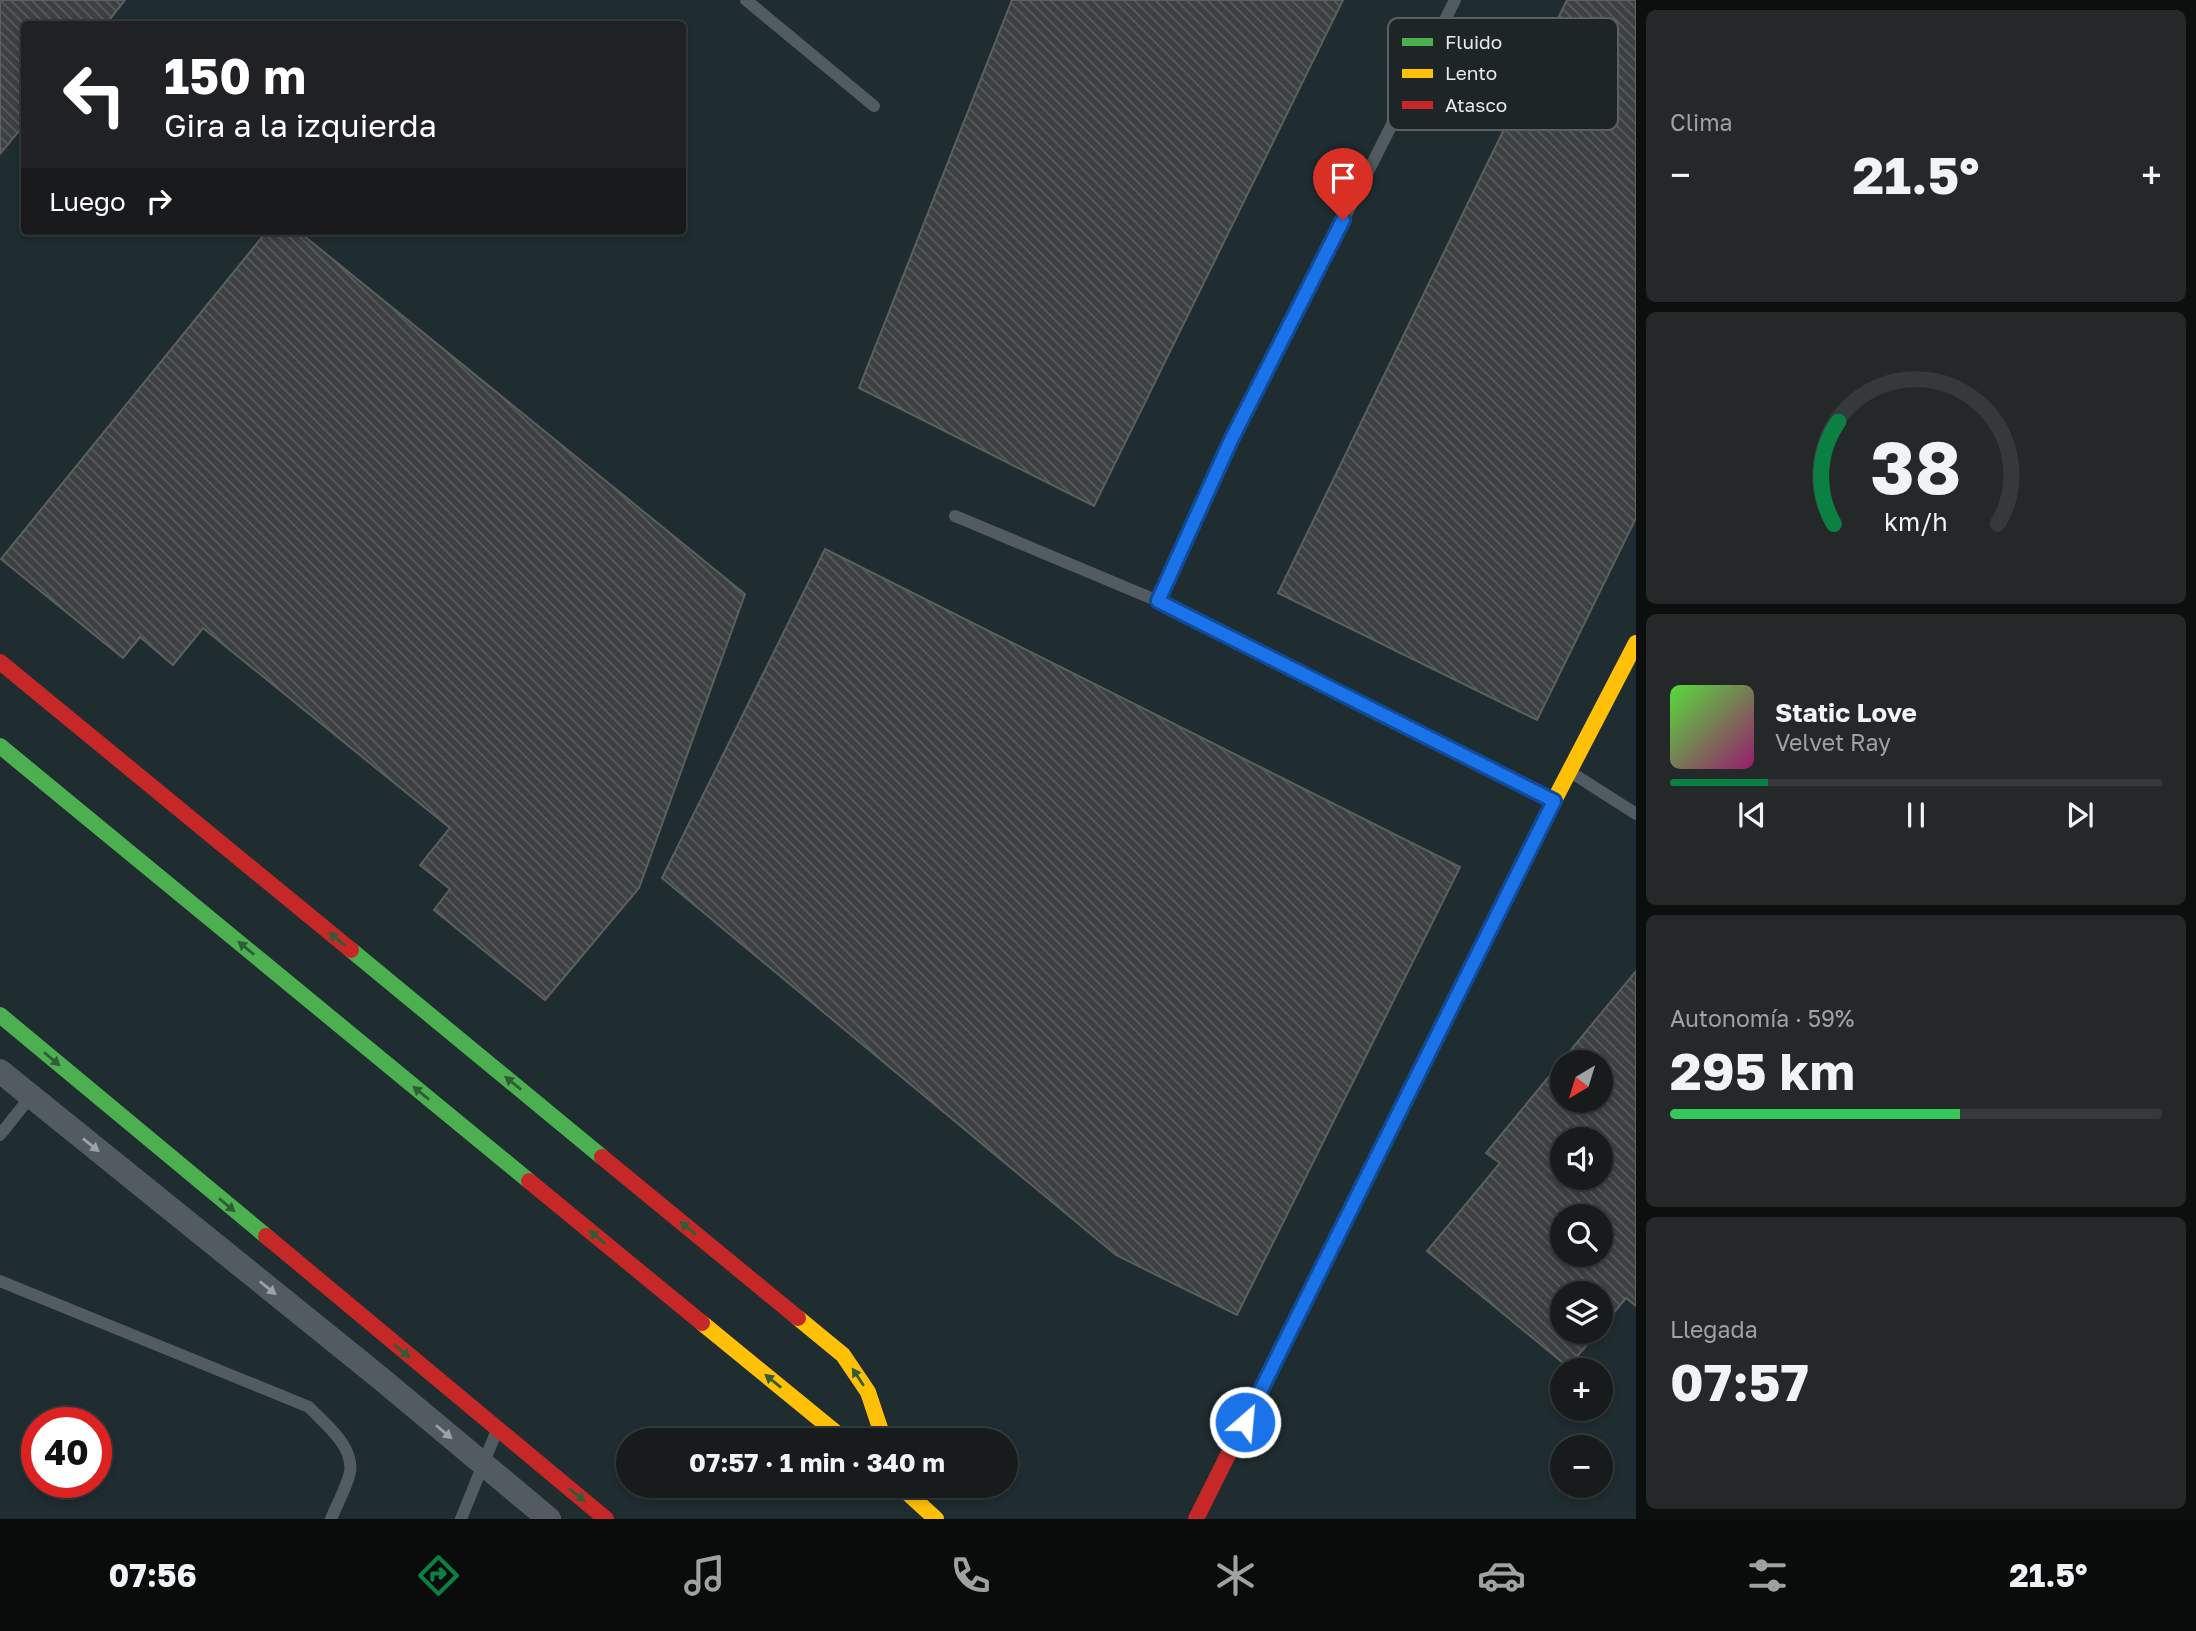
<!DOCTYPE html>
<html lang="es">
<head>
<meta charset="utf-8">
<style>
	body { margin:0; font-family:"Golos Text",sans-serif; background:#252829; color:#f1f3f6; height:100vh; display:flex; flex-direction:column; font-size:26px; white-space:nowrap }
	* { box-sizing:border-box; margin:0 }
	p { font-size:23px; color:#9fa1a3 }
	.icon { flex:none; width:38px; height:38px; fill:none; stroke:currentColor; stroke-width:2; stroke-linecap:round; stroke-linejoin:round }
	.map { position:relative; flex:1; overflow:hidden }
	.drawer { display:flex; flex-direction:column; gap:10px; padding:10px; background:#0d0f0f; width:560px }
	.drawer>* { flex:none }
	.hud { position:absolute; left:21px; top:21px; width:665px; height:214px; border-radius:7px; box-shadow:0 4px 10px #0003,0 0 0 2px #36393b; background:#202124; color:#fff; overflow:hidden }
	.needle { width:46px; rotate:218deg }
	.controls { position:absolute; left:1550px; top:1050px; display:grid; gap:14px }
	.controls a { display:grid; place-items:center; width:63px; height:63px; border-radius:50%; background:#181b1c; box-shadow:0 4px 10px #0003,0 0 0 2px #36393b; font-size:35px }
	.speed { position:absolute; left:21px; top:1407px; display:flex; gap:14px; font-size:35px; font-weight:700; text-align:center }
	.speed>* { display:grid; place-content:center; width:91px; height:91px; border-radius:50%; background:#181b1c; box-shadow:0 4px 10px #0003,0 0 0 2px #36393b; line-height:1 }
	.speed .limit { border:10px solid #d22; background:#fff; color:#111 }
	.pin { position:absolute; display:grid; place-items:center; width:60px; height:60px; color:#fff; margin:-72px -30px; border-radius:50% 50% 50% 0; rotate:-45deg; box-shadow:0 0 7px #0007 }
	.pin .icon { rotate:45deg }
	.me { position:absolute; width:77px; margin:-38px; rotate:27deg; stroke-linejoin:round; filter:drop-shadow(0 0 5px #0008) }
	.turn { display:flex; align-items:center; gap:24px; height:147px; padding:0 28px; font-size:32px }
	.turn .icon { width:91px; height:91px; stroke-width:2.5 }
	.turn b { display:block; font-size:49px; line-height:60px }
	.then { display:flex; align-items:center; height:66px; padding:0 28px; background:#0003; gap:14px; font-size:26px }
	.big { font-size:52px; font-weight:700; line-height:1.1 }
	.drawer .card { flex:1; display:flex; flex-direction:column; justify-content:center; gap:10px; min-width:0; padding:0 24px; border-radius:10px; background:#252829 }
	.drawer .dial { align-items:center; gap:0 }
	.dial svg { height:182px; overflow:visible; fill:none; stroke:#36393b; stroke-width:7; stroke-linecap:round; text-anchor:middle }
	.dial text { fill:#f1f3f6; stroke:none }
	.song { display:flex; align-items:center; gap:21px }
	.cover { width:84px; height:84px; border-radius:10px; background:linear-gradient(135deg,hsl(110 70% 55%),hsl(320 70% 35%)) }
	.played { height:7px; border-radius:4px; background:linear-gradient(90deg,#0b8043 20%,#36393b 20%) }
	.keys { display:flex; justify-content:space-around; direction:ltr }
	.heat { display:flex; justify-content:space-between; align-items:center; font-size:38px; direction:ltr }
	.charge { height:10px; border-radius:5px; background:linear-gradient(90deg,#34c759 59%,#36393b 0) }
	.trip { position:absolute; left:616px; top:1428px; width:402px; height:70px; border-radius:35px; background:#181b1c; box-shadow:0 4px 10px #0003,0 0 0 2px #36393b; font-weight:700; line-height:70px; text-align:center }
	.dock { display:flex; height:112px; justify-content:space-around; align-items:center; background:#0a0b0b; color:#9fa1a3 }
	.dock .icon { width:49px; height:49px }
	.dock .current { color:#0b8043 }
	.dock b { font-size:32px; color:#f1f3f6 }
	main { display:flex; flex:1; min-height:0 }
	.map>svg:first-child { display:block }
	.built { fill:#1f2c30; fill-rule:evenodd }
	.building { fill:url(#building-back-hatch); stroke:#5b5f5f; stroke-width:2; fill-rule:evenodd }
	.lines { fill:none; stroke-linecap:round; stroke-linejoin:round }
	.lane { stroke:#525b61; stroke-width:12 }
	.street { stroke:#525b61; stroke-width:24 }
	.fast { stroke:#4caf50; stroke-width:16 }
	.slow { stroke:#ffc107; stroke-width:16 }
	.jam { stroke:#c62828; stroke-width:16 }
	.oneway { fill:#305c37 }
	.oneway2 { fill:#9ca2a6 }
	.route-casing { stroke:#114b97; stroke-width:18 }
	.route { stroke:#1a73e8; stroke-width:12 }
	.key { fill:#1e2527; stroke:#5a6062; stroke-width:2 }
	.key-label { font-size:19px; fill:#e6eaec }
</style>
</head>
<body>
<main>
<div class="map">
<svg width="1636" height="1519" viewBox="0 0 1636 1519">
	<defs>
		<pattern id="building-back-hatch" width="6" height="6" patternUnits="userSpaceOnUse" patternTransform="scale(1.75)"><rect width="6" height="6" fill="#3d4040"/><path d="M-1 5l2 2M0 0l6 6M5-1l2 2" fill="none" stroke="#595c5c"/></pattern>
	</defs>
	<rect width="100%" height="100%" fill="#202425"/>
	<path class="built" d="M0,0H1636V1519H0ZM24,24H682V231H24ZM1563,1062H1601V1101H1563ZM1563,1139H1601V1178H1563ZM1563,1216H1601V1255H1563ZM1563,1293H1601V1332H1563ZM1563,1370H1601V1409H1563ZM37,1423H96V1482H37ZM628,1440H1006V1486H628ZM1563,1447H1601V1486H1563Z"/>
	<g class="building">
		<path d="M0,0H125L106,24H24V125L0,154Z"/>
		<path d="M1012,0H1343L1094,506L859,388Z"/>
		<path d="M1567,0H1636V518L1537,720L1278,593Z"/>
		<path d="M267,231H298L745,594L639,888L545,1000L434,910L450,889L420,865L450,828L203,628L173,665L140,637L123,658L1,559Z"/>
		<path d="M825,549L1460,867L1237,1315L1116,1255L662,878Z"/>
		<path d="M1636,971V1306L1626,1298L1601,1328V1293H1563V1332H1598L1568,1367L1427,1251L1500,1163L1486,1153ZM1563,1062H1601V1101H1563ZM1563,1139H1601V1178H1563ZM1563,1216H1601V1255H1563Z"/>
	</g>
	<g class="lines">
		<g class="lane">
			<path d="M746,0L874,106"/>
			<path d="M955,516L1158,601L1551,799"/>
			<path d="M1158,601L1232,440L1455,0"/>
			<path d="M1572,773L1636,814"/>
			<path d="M0,1135L31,1096"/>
			<path d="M0,1281L309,1407C325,1424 354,1446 350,1472C347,1487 337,1504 331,1519"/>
			<path d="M461,1519L497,1430"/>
		</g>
		<path class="street" d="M0,1071L379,1377L549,1519"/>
		<g class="fast">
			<path d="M0,746L529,1181"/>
			<path d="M351,950L602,1157"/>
			<path d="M0,1015L266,1236"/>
			<path d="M1380,1150L1545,818"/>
		</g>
		<g class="slow">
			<path d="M1545,818L1636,643"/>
			<path d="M798,1318L843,1355L868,1392L884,1440"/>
			<path d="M702,1323L845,1440"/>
			<path d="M900,1486L936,1519"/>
		</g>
		<g class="jam">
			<path d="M0,662L351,950"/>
			<path d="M602,1157L798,1318"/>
			<path d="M529,1181L702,1323"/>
			<path d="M266,1236L606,1519"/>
			<path d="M1196,1519L1380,1150"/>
		</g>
	</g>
	<defs><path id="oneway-solid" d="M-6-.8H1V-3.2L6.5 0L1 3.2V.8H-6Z" transform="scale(1.75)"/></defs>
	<g class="oneway">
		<use href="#oneway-solid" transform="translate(337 939) rotate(-141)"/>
		<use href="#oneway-solid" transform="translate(246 948) rotate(-141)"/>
		<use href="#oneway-solid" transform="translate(52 1059) rotate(40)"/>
		<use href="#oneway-solid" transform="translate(513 1083) rotate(-141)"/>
		<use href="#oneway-solid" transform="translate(421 1093) rotate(-141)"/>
		<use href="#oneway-solid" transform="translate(227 1205) rotate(40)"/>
		<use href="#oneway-solid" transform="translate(688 1228) rotate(-141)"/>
		<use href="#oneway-solid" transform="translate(597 1237) rotate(-141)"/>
		<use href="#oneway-solid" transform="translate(402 1351) rotate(40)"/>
		<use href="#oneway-solid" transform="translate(858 1377) rotate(-123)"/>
		<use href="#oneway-solid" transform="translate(773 1381) rotate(-141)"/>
		<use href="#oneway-solid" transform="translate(577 1495) rotate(39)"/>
	</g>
	<g class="oneway2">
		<use href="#oneway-solid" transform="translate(91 1145) rotate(39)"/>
		<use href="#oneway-solid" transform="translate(268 1288) rotate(39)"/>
		<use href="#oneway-solid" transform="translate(444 1432) rotate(40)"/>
	</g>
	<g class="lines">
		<defs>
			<path id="route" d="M1245,1422L1554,801L1158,601L1231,440L1343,220"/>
		</defs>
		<use href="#route" class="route-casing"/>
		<use href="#route" class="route"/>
	</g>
	<rect x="1388" y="18" width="230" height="112" rx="10" class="key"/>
	<rect x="1402" y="38" width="31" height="8" fill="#4caf50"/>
	<rect x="1402" y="69" width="31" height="9" fill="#ffc107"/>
	<rect x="1402" y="101" width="31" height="8" fill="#c62828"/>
	<g class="key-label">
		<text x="1445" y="49">Fluido</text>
		<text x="1445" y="80">Lento</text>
		<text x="1445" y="112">Atasco</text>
	</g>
</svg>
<div class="controls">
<a><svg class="needle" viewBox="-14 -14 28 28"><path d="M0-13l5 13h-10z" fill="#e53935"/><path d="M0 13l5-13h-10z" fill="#9fa1a3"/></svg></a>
<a><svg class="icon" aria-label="sound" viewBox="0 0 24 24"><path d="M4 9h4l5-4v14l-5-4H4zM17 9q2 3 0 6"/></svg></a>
<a><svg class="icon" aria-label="search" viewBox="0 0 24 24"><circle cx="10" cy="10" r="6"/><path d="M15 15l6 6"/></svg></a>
<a><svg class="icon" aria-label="layers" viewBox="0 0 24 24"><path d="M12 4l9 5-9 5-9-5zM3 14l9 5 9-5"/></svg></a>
<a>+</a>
<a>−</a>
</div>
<div class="speed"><div class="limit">40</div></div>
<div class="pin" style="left:1343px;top:220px;background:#d93025"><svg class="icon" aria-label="arrive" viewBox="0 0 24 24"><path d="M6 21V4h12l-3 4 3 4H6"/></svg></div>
<svg class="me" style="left:1245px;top:1422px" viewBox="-20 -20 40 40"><circle r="17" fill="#1a73e8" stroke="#fff" stroke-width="3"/><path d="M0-11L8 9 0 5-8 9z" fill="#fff"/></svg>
<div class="trip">07:57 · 1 min · 340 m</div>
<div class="hud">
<div class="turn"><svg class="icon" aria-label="left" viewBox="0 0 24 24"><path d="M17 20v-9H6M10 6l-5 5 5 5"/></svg><div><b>150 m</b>Gira a la izquierda</div></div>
<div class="then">Luego<svg class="icon" aria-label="right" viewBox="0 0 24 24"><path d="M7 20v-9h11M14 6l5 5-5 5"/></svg></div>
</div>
</div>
<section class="drawer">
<div class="card"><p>Clima</p>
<div class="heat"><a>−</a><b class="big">21.5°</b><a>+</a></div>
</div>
<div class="card dial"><svg viewBox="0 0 100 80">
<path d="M14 69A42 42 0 1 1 86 69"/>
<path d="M14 69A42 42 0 0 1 16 24" stroke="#0b8043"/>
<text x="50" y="56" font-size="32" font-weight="700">38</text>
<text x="50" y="72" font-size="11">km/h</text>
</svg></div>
<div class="card">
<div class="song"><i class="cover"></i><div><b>Static Love</b><p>Velvet Ray</p></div></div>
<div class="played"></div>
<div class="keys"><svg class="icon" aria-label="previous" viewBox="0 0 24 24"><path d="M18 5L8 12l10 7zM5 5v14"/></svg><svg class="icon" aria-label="pause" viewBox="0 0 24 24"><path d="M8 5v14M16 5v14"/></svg><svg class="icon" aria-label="next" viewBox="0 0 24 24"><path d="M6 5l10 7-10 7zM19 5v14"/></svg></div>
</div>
<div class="card"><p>Autonomía · 59%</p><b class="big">295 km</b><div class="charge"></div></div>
<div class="card"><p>Llegada</p><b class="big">07:57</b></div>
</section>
</main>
<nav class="dock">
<b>07:56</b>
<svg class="icon current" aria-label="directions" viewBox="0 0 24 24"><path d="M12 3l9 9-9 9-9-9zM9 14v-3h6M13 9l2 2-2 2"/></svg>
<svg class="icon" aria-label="music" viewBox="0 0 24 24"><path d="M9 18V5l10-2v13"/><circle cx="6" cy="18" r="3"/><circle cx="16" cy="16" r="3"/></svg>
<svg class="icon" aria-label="phone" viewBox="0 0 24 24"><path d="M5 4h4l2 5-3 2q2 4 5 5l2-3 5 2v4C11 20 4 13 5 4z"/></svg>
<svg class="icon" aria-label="climate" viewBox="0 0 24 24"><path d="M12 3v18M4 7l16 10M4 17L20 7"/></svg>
<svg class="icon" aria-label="car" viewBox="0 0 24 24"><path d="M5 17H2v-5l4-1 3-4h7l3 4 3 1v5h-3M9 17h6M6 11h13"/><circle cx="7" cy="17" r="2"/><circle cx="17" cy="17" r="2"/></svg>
<svg class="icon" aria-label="filters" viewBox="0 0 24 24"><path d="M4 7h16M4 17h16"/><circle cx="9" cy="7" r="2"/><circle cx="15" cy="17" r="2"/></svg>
<b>21.5°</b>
</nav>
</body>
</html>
